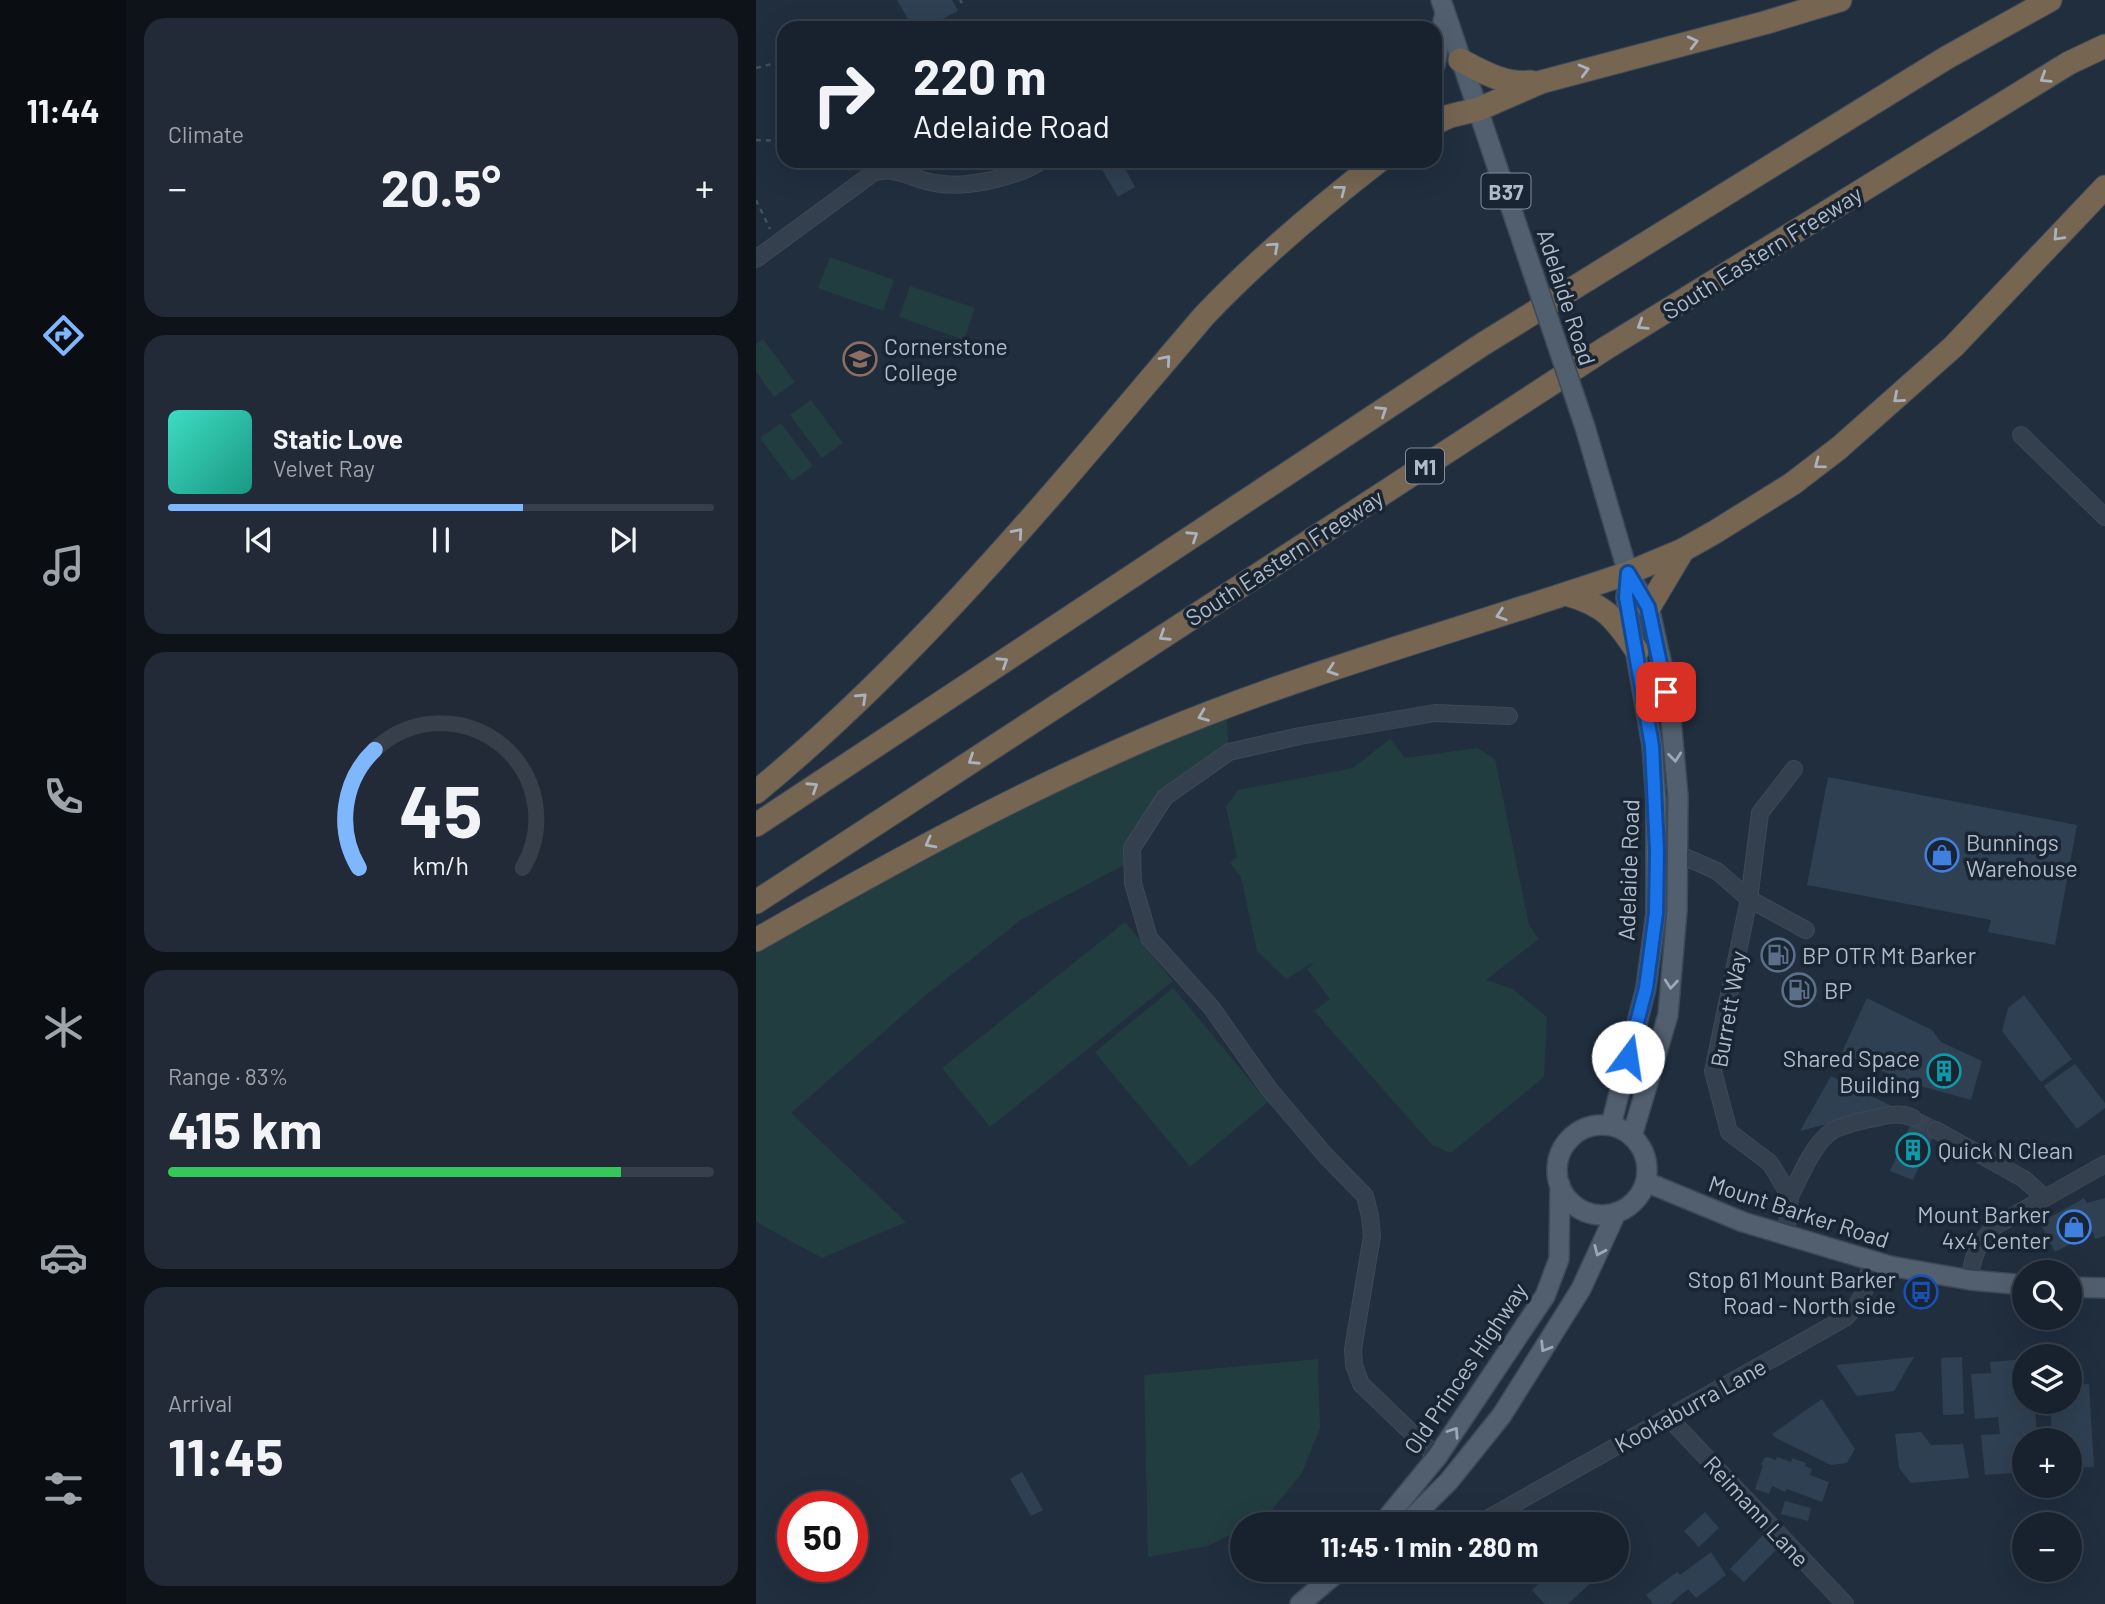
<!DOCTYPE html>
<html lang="en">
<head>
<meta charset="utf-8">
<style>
	body { margin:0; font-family:Barlow,sans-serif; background:#212a36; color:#f1f3f6; height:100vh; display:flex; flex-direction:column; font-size:26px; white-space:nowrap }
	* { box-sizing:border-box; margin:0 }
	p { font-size:23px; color:#9fa4aa }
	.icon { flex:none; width:38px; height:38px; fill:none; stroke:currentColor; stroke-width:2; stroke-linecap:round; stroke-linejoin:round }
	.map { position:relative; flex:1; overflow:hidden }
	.details { display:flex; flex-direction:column; gap:18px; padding:18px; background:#0d1319; width:630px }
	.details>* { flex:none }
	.top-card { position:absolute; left:21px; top:21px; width:665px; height:147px; border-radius:21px; box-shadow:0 7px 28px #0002,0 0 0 2px #363f4a; background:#18222e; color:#f1f3f6; overflow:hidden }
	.controls { position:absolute; left:1256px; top:1260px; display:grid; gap:14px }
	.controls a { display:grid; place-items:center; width:70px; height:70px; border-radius:50%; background:#18222e; box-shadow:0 7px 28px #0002,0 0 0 2px #363f4a; font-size:35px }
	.speed { position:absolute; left:21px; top:1491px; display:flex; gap:14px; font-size:35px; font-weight:700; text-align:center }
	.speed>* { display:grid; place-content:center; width:91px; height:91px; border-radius:50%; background:#18222e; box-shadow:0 7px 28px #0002,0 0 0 2px #363f4a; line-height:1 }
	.speed .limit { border:10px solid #d22; background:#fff; color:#111 }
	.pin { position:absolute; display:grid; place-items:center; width:60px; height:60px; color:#fff; margin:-30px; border-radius:14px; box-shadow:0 4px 10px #0006 }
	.me { position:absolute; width:77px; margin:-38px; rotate:14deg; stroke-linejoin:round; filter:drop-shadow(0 0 5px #0008) }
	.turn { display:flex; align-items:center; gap:24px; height:147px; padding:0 21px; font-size:32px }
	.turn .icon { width:91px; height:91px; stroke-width:2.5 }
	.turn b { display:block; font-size:49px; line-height:60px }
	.big { font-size:52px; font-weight:700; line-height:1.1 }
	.details .tile { flex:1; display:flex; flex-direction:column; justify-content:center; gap:10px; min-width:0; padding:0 24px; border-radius:21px; background:#212a36 }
	.details .dial { align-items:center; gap:0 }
	.dial svg { height:182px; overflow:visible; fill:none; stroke:#363f4a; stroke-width:7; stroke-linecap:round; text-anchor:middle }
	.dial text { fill:#f1f3f6; stroke:none }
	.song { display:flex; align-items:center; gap:21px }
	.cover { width:84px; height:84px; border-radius:10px; background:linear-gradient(135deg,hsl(170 70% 55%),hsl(170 70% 35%)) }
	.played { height:7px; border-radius:4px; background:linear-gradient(90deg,#7fb7ff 65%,#363f4a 65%) }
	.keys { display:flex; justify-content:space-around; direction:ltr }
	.heat { display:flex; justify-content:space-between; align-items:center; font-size:38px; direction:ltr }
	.charge { height:10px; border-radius:5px; background:linear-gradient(90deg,#34c759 83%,#363f4a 0) }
	.trip { position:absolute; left:474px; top:1512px; width:399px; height:70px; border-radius:35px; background:#18222e; box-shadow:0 7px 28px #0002,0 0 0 2px #363f4a; font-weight:700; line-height:70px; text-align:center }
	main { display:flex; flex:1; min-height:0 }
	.menu { display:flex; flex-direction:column; width:126px; justify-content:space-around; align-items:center; background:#0a0e12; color:#9fa4aa }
	.menu .icon { width:49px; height:49px }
	.menu .current { color:#7fb7ff }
	.menu b { font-size:32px; color:#f1f3f6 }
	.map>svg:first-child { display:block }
	.green { fill:#223d3f }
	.building { fill:#2f4052 }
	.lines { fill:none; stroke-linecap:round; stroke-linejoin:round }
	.minor-tunnel { stroke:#364353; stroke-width:16; stroke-dasharray:16 8; stroke-linecap:butt }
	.minor-casing { stroke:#3e4957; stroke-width:18 }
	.major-casing { stroke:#3e4957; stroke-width:22 }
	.highway-casing { stroke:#404b59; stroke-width:25 }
	.path { stroke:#3b5657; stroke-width:2.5; stroke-dasharray:5 5; stroke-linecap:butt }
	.minor { stroke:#35404e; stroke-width:16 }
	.major { stroke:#525f6e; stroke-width:19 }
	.highway { stroke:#756551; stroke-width:23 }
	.major-bridge-casing { stroke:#3e4957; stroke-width:22; stroke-linecap:butt }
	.major-bridge { stroke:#525f6e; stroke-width:19 }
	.oneway { stroke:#aab2bd }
	.oneway2 { stroke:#9da9b7 }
	.route-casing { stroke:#114b97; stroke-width:18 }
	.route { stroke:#1a73e8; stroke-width:12 }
	.labels { text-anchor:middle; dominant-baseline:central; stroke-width:7; stroke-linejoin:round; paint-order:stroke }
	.shield { fill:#1a2533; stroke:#838e9c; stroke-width:2 }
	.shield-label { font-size:21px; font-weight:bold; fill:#b0bbc9 }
	.street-label { font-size:23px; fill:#b0bbc9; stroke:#1a2533 }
	.poi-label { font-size:23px; fill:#b0bbc9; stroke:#1a2533; text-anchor:start }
</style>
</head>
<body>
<main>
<nav class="menu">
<b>11:44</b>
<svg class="icon current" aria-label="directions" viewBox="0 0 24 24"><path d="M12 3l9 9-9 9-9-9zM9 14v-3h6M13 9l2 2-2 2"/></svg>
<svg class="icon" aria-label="music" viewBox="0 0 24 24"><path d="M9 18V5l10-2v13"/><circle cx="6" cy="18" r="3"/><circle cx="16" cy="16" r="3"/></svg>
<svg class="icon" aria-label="phone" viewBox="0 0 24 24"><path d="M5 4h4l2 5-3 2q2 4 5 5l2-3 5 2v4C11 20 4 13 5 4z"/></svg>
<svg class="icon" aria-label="climate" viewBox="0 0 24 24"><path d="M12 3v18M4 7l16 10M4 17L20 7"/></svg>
<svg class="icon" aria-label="car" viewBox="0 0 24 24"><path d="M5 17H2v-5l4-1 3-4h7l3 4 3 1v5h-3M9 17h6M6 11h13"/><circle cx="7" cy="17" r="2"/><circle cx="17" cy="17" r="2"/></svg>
<svg class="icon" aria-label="filters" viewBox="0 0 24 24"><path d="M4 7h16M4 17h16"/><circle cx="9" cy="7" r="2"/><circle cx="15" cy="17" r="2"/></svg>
</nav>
<section class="details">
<div class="tile"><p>Climate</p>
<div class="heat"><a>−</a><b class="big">20.5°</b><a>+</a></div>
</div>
<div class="tile">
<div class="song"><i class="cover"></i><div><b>Static Love</b><p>Velvet Ray</p></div></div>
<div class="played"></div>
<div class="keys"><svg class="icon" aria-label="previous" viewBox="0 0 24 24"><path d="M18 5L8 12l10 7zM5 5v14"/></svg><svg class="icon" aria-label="pause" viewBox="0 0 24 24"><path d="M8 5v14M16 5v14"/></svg><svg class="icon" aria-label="next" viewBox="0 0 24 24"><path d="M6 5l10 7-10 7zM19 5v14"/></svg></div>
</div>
<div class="tile dial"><svg viewBox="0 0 100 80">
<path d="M14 69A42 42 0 1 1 86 69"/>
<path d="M14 69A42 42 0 0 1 21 17" stroke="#7fb7ff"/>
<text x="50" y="56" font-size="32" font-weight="700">45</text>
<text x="50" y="72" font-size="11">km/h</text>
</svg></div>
<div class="tile"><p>Range · 83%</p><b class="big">415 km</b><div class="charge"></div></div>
<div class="tile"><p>Arrival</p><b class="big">11:45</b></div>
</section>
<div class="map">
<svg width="1349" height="1604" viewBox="0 0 1349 1604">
	<rect width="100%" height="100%" fill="#202e3e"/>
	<g class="green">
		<path d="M74,257L138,280L127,311L62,288Z"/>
		<path d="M154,286L219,308L208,340L143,317Z"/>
		<path d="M7,339L39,382L18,397L0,372V344Z"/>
		<path d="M55,400L87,443L66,458L34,415Z"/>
		<path d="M25,423L57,466L36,481L4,438Z"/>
		<path d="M470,707L473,752L409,797L376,861L266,919L170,995L35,1113L150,1222L66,1258L0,1222V940Z"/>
		<path d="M634,739L649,758L721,748L739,759L773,925L783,939L730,980L757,989L791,1017L788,1077L695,1153L676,1145L558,1011L574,999L551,969L560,961L530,979L501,951L485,877L474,863L481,857L470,807L482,790L597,768Z"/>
		<path d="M369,922L417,981L234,1127L186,1068Z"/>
		<path d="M417,988L512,1102L434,1167L339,1052Z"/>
		<path d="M562,1359L564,1428L546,1473L509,1518L497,1524H486V1529L452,1546L392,1557L388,1375Z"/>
	</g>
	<g class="building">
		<path d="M141,0H196L202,11L169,28H157Z"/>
		<path d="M341,161H365L379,187L362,197Z"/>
		<path d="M1072,777L1321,825L1299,945L1232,932L1235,920L1051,885Z"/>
		<path d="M1268,995L1316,1059L1285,1082L1246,1031L1252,1008Z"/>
		<path d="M1111,998L1176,1030L1185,1042L1226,1061L1215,1100L1147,1081L1086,1052Z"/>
		<path d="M1319,1064L1349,1103V1108L1321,1129L1288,1086Z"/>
		<path d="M1075,1076L1138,1107L1044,1131Z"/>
		<path d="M1160,1112L1184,1122L1157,1180L1134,1171Z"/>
		<path d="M1328,1198L1331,1203L1349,1198V1236L1339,1239L1337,1232L1299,1252L1284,1223Z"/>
		<path d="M1158,1357L1138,1391L1101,1396L1080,1365Z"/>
		<path d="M1206,1357L1208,1414L1187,1415L1185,1358Z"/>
		<path d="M1269,1359V1402H1278L1282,1440H1269V1472L1229,1475L1225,1435L1244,1434L1242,1417L1219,1419L1215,1374L1235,1373L1234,1362Z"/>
		<path d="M1333,1384L1338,1467L1314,1468V1440H1296L1294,1402H1314V1385Z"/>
		<path d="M1066,1399L1099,1449L1091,1463L1075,1465L1020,1438L1016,1434Z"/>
		<path d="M1165,1432L1175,1445L1207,1444L1213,1478L1155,1483L1143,1468L1139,1434Z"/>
		<path d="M1011,1457L1020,1460L1021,1457L1035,1462L1036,1458L1050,1463L1049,1466L1056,1469L1054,1475L1073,1482L1066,1502L1031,1489L1029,1492L1016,1486L1013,1494L999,1489L1007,1465H1005L1008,1458Z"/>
		<path d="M266,1472L287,1510L275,1516L254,1479Z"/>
		<path d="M1029,1501L1055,1508L1052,1521L1025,1514Z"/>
		<path d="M949,1512L963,1528L943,1547L928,1531Z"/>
		<path d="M1007,1535L1021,1549L988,1582L974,1569Z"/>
		<path d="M955,1552L970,1575L940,1598L932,1589L914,1604H897L890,1595L921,1572L924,1575Z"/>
		<path d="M797,1570H827L837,1581L812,1604H789L776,1590Z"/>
		<path d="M832,1570H848L839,1578Z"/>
	</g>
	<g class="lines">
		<path class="minor-tunnel" d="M1157,1118L1180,1130"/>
		<defs>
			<g id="minor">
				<path d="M0,259L117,173C136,165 155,178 174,182C205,190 260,178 285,161"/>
				<path d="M1265,435L1349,517"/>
				<path d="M922,854L961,871L993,899L1050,930"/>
				<path d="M1180,1130L1268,1179L1289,1198"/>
				<path d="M1034,1196C1045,1176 1056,1145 1076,1131C1088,1124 1105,1121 1119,1118C1131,1115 1145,1112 1157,1118"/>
				<path d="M1030,1235L1034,1196L1014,1163L973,1132L957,1071L993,899L1004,813L1038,769"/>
				<path d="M1214,1280C1216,1256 1222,1242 1241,1225L1349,1164"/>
				<path d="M912,1417L1089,1604"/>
				<path d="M681,1457L605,1384L598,1365L597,1349L616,1236L614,1216L609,1196L570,1156L513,1089L455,1007L393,938L377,883L376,848L409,797L473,752L544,736L679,713L753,716"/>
				<path d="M722,1524L1089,1318C1109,1299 1111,1286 1115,1260"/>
			</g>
			<g id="major">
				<path d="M685,0L777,273"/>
				<path d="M679,65L688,17"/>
				<path d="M829,427L872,573L893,607L906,665L915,719L922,796L921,910L912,1015L876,1136"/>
				<path d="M855,1125L890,988L900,913V800L896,745L870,598L872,573"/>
				<circle cx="846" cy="1170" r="45"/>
				<path d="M890,1182L987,1222L1134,1266L1214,1280L1269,1285"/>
				<path d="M1314,1287L1349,1288"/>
				<path d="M626,1524L681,1457L789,1296L803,1259L804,1185"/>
				<path d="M650,1524L693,1481L746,1415L825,1289L860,1213"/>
				<path d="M544,1604L584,1570"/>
			</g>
			<g id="highway">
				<path d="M704,60C727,72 748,85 775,82"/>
				<path d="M679,123L694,116L723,109L785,82L1008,23L1084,0"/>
				<path d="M810,594C849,605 859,618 881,651"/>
				<path d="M893,607L927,550"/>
				<path d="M0,792C169,653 306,482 448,316C503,258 560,210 623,161"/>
				<path d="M0,825L727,344L1190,58L1294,0"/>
				<path d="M0,902L850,348L1313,63L1349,46"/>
				<path d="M0,940C131,865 262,793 401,734C554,670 715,627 872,573L927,550L959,532L1036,484L1083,448L1197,347L1349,187"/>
			</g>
		</defs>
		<use href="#minor" class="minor-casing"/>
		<use href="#major" class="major-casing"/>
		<use href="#highway" class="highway-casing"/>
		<g class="path">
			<path d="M204,0L206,3"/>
			<path d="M0,68L28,61"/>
			<path d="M0,140L28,141"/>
			<path d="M0,200L14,229"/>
		</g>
		<use href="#minor" class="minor"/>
		<use href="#major" class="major"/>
		<use href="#highway" class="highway"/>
		<defs>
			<path id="major-bridge" d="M777,273L829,427"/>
		</defs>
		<use href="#major-bridge" class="major-bridge-casing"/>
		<use href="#major-bridge" class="major-bridge"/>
	</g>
	<defs><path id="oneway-chevron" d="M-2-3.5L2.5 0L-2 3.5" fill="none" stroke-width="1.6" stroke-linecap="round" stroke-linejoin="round" transform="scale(1.75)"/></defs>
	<g class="oneway">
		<use href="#oneway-chevron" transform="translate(937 42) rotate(-14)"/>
		<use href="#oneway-chevron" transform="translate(828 70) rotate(-15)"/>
		<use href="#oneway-chevron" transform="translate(1289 78) rotate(148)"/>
		<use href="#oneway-chevron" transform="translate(585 190) rotate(-38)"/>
		<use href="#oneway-chevron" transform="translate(1302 236) rotate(133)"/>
		<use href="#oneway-chevron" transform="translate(518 247) rotate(-42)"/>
		<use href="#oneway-chevron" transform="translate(886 325) rotate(148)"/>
		<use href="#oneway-chevron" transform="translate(410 360) rotate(-49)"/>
		<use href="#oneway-chevron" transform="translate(1142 398) rotate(139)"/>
		<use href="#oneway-chevron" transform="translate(626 411) rotate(-33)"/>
		<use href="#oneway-chevron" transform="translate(1063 464) rotate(143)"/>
		<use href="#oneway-chevron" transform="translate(262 533) rotate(-49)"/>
		<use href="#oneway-chevron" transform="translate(437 536) rotate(-33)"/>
		<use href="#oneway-chevron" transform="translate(745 615) rotate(162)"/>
		<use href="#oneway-chevron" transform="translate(408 636) rotate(147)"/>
		<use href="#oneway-chevron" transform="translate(247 662) rotate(-33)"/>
		<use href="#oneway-chevron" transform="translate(576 670) rotate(161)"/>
		<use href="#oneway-chevron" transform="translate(106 698) rotate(-43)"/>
		<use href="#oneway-chevron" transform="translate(447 716) rotate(159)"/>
		<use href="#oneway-chevron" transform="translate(217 760) rotate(147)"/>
		<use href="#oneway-chevron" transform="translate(57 787) rotate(-33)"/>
		<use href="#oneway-chevron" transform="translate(174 843) rotate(152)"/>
	</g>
	<g class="oneway2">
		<use href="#oneway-chevron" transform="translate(919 757) rotate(84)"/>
		<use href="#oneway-chevron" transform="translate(915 984) rotate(95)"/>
		<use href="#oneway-chevron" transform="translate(843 1251) rotate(114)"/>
		<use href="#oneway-chevron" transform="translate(789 1347) rotate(122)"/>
		<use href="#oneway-chevron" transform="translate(698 1432) rotate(-56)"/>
	</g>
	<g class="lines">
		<defs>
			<path id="route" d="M872,1057L890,988L900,913L901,851L896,746L870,597L872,573L892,607L910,692"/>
		</defs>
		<use href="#route" class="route-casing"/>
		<use href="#route" class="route"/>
	</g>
	<defs>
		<symbol id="school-ring" viewBox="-11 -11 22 22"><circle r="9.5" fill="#1a2533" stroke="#8d6e63" stroke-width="1.5"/><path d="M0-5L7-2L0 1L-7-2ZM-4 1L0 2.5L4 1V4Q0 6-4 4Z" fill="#8d6e63"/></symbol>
		<symbol id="shop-ring" viewBox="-11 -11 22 22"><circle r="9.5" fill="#1a2533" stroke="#3f7fe0" stroke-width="1.5"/><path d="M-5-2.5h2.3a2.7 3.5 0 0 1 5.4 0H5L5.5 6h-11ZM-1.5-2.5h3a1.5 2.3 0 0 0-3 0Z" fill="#3f7fe0"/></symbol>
		<symbol id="fuel-ring" viewBox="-11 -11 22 22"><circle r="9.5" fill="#1a2533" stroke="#5c6f8a" stroke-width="1.5"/><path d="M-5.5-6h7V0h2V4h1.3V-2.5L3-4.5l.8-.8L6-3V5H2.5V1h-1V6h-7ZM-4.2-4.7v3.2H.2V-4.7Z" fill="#5c6f8a"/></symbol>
		<symbol id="building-ring" viewBox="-11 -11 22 22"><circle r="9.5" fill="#1a2533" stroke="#0f9aa8" stroke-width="1.5"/><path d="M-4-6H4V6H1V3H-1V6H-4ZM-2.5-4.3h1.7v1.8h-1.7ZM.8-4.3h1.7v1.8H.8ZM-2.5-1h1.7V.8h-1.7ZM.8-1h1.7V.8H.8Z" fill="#0f9aa8"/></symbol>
		<symbol id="bus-ring" viewBox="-11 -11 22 22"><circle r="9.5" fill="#1a2533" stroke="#1a4fb4" stroke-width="1.5"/><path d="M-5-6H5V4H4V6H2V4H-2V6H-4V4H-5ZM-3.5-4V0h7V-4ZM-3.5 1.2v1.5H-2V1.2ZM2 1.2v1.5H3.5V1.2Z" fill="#1a4fb4"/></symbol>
	</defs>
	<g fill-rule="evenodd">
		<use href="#school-ring" x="85" y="340" width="38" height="38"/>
		<use href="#shop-ring" x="1167" y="836" width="38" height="38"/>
		<use href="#fuel-ring" x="1003" y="936" width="38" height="38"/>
		<use href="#fuel-ring" x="1024" y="971" width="38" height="38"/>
		<use href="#building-ring" x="1169" y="1052" width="38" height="38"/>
		<use href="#building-ring" x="1138" y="1131" width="38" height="38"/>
		<use href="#shop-ring" x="1299" y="1208" width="38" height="38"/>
		<use href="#bus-ring" x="1146" y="1273" width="38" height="38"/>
	</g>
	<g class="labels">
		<g class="shield">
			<rect x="725.5" y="173.5" width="49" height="35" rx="5"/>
			<rect x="650" y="448.5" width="38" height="35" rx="5"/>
		</g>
		<g class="shield-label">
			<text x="750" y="191">B37</text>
			<text x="669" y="466">M1</text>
		</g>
		<g class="street-label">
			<text transform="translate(1006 252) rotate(-32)">South Eastern Freeway</text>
			<text transform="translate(811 297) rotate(72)">Adelaide Road</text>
			<text transform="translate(528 557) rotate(-33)">South Eastern Freeway</text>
			<text transform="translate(872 870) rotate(-88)">Adelaide Road</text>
			<text transform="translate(972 1009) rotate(-80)">Burrett Way</text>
			<text transform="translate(1043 1211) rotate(18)">Mount Barker Road</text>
			<text transform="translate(709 1368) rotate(-56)">Old Princes Highway</text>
			<text transform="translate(934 1405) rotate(-29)">Kookaburra Lane</text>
			<text transform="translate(1001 1511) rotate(47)">Reimann Lane</text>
		</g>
		<g class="poi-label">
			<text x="128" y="346">Cornerstone<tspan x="128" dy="26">College</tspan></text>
			<text x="1210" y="842">Bunnings<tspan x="1210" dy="26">Warehouse</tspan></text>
			<text x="1046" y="955">BP OTR Mt Barker</text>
			<text x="1068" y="990">BP</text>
			<text x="1164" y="1058" text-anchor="end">Shared Space<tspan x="1164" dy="26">Building</tspan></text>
			<text x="1182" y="1150">Quick N Clean</text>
			<text x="1294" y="1214" text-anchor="end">Mount Barker<tspan x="1294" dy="26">4x4 Center</tspan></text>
			<text x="1140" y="1279" text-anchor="end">Stop 61 Mount Barker<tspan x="1140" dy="26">Road - North side</tspan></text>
		</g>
	</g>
</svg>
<div class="controls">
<a><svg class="icon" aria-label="search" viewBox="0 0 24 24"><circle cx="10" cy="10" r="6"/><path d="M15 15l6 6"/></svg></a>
<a><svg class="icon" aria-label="layers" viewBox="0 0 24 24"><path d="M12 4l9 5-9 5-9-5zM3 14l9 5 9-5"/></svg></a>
<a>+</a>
<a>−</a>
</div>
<div class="speed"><div class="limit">50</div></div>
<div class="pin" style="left:910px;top:692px;background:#d93025"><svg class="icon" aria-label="arrive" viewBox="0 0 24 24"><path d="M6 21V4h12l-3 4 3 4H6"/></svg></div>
<svg class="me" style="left:872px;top:1057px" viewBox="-20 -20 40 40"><circle r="19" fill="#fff"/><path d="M0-13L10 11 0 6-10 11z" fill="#1a73e8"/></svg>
<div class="trip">11:45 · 1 min · 280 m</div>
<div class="top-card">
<div class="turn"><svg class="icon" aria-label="right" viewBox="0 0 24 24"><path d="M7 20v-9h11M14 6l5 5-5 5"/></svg><div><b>220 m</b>Adelaide Road</div></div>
</div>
</div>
</main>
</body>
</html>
